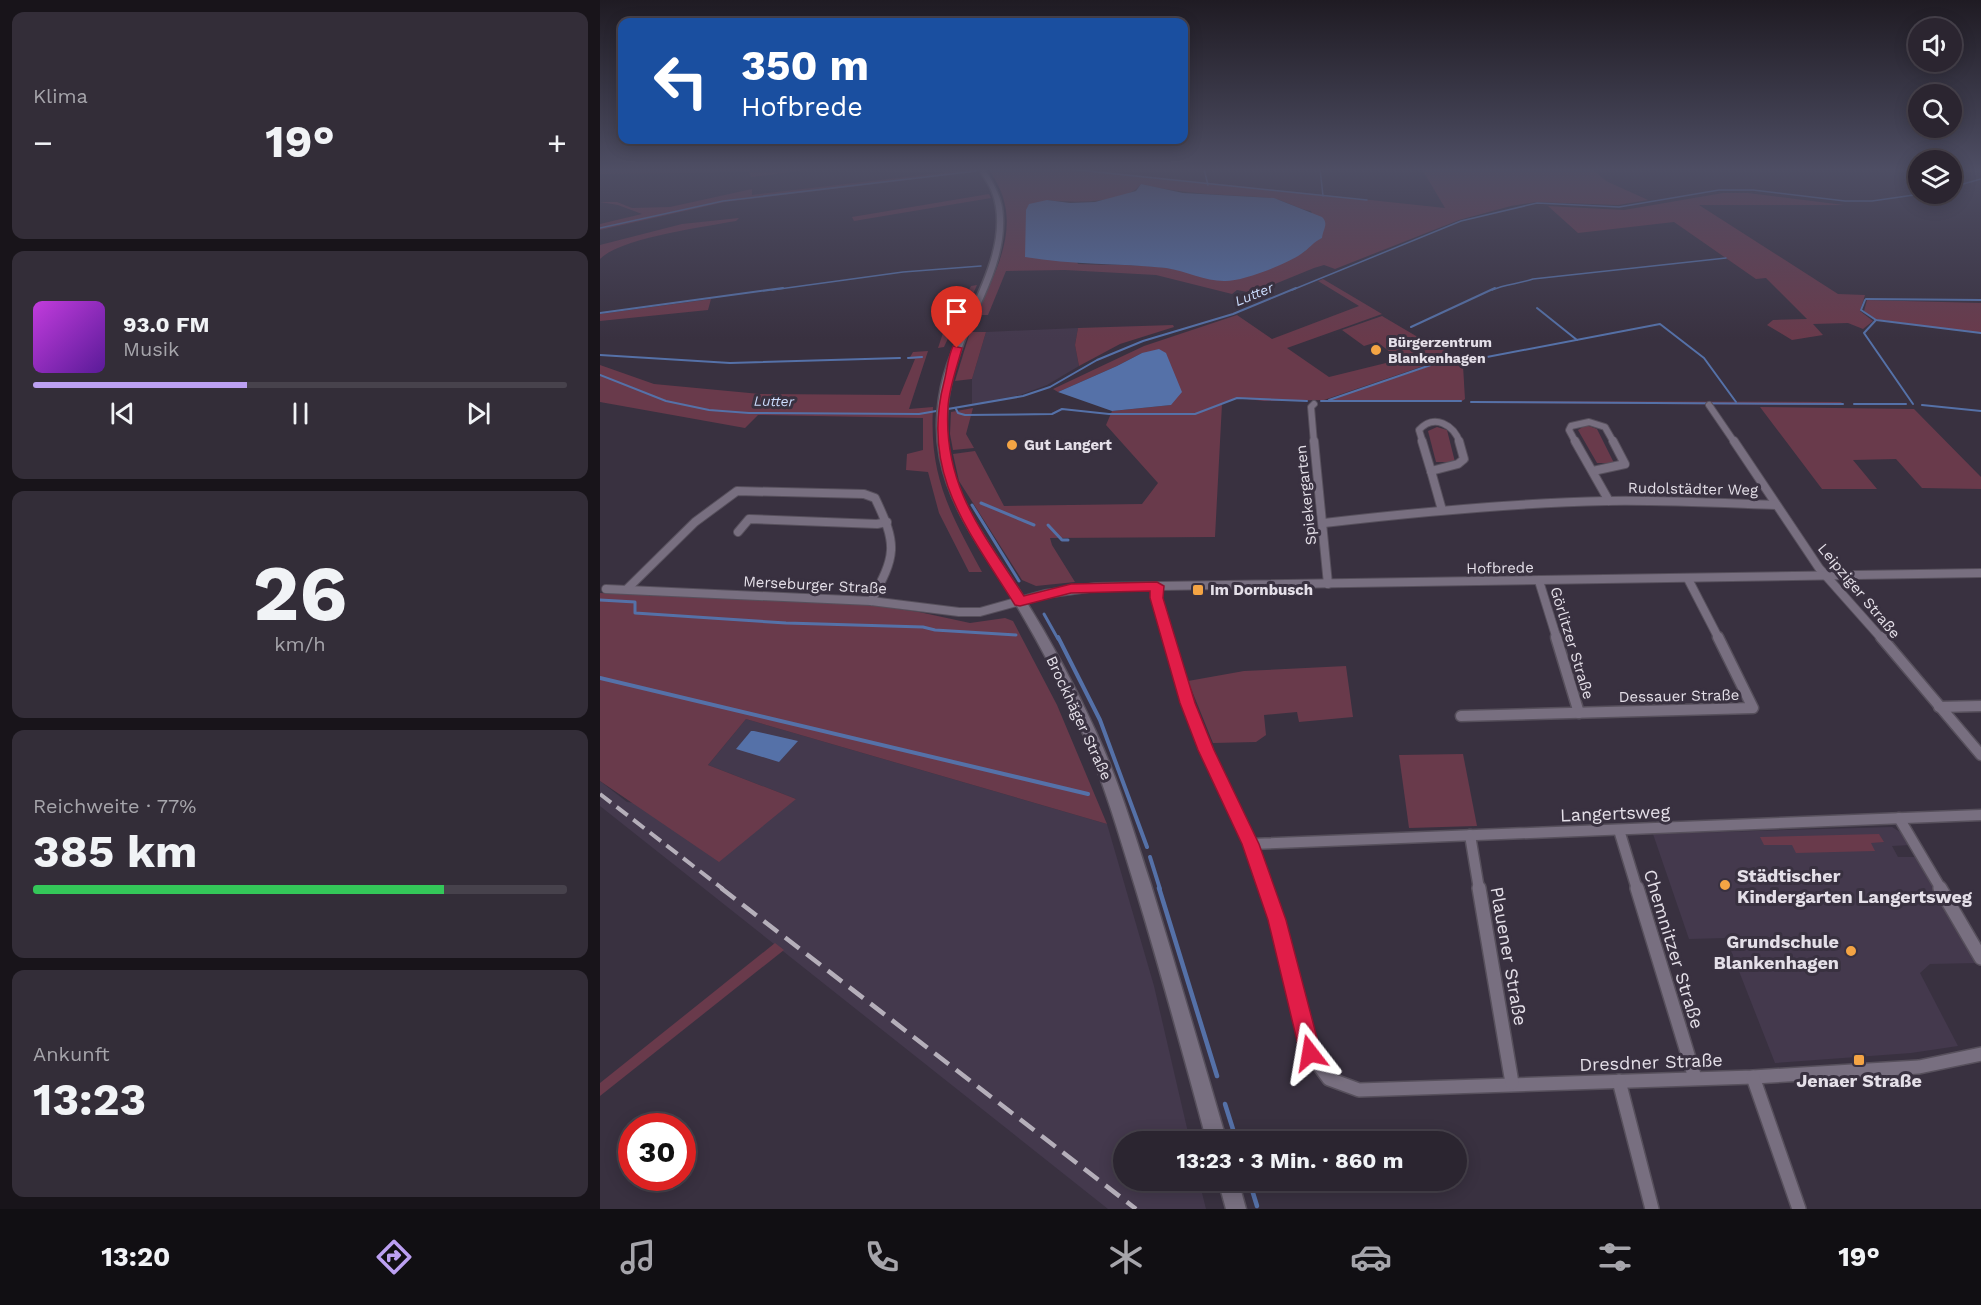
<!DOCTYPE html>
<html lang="de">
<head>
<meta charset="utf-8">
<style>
	body { margin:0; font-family:"Work Sans",sans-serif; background:#332d38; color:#f1f3f6; height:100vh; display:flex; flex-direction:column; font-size:22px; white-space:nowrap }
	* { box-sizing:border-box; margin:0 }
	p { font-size:20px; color:#a6a5ab }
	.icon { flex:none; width:33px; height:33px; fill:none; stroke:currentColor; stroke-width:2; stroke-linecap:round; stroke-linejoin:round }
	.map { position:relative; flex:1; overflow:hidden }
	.sheet { display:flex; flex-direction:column; gap:12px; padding:12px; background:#18141a; width:600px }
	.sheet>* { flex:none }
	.hud { position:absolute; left:18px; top:18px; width:570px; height:126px; border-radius:12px; box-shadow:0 3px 15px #0003,0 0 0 2px #47424c; background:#1a4fa0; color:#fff; overflow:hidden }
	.fabs { position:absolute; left:1308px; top:18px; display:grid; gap:12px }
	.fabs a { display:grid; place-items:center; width:54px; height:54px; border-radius:50%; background:#2b2530; box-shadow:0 3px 15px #0003,0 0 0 2px #47424c; font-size:30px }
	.speed { position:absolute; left:18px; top:1113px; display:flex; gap:12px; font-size:30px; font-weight:700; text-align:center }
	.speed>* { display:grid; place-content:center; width:78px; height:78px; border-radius:50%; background:#2b2530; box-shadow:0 3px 15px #0003,0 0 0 2px #47424c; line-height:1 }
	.speed .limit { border:9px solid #d22; background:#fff; color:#111 }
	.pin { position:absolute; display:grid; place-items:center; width:51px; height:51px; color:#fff; margin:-62px -26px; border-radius:50% 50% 50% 0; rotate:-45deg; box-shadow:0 0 6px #0007 }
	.pin .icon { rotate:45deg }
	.me { position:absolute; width:66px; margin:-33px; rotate:346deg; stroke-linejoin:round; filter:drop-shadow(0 0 4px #0008) }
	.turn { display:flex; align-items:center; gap:21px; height:126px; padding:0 24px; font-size:27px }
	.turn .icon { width:78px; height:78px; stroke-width:2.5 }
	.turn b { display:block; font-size:42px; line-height:51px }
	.big { font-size:45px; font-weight:700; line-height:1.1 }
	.sheet .tile { flex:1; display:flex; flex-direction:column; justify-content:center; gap:9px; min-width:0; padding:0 21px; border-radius:12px; background:#332d38 }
	.sheet .dial { align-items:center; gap:0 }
	.dial b { font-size:78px; line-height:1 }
	.song { display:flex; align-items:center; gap:18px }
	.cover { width:72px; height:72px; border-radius:9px; background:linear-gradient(135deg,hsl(290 70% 55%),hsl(270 70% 35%)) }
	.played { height:6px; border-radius:3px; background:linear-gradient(90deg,#bca0f2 40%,#47424c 40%) }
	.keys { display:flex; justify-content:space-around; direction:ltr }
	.heat { display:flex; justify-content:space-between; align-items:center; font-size:33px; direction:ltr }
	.charge { height:9px; border-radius:4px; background:linear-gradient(90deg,#34c759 77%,#47424c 0) }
	.trip { position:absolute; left:513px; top:1131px; width:354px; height:60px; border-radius:30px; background:#2b2530; box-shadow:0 3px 15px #0003,0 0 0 2px #47424c; font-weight:700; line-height:60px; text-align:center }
	.menu { display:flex; height:96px; justify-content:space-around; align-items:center; background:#110f13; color:#a6a5ab }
	.menu .icon { width:42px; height:42px }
	.menu .on { color:#bca0f2 }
	.menu b { font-size:27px; color:#f1f3f6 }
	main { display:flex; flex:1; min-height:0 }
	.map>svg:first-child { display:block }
	.built { fill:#44394d }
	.green { fill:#693a4b; fill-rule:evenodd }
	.water { fill:#5571a8 }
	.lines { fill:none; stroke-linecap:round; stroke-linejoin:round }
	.stream-far4 { stroke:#5571a8; stroke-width:1.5 }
	.stream-far3 { stroke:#5571a8; stroke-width:2 }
	.stream-far2 { stroke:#5571a8; stroke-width:3 }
	.stream-far1 { stroke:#5571a8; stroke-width:4 }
	.stream { stroke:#5571a8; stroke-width:4.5 }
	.minor-far3-casing { stroke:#57505c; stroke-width:8 }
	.minor-far2-casing { stroke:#57505c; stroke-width:10 }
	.minor-far1-casing { stroke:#57505c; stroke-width:13 }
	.minor-casing { stroke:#57505c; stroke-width:16 }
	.secondary-casing { stroke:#57505c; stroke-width:3 }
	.minor-far3 { stroke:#786f80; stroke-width:6 }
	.minor-far2 { stroke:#786f80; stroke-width:8 }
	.minor-far1 { stroke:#786f80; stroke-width:10 }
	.minor { stroke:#786f80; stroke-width:13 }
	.secondary { fill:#786f80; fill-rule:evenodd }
	.rail-far1 { stroke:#b5afba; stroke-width:4; stroke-dasharray:14 7; stroke-linecap:butt }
	.rail { stroke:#b5afba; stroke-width:4.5; stroke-dasharray:18 9; stroke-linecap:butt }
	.route { fill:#e11d48; stroke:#92132f; stroke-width:1.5 }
	.poi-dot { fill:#f4a444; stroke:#393140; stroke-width:2 }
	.labels { text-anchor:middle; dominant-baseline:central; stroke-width:6; stroke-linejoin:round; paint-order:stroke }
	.far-water-label { font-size:14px; font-style:italic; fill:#ccddfe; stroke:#393140 }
	.far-poi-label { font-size:14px; font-weight:bold; fill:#e4dfe8; stroke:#393140; text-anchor:start }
	.poi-label { font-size:15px; font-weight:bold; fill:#e4dfe8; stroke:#393140; text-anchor:start }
	.street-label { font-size:15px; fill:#e4dfe8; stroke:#393140 }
	.near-street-label { font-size:18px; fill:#e4dfe8; stroke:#393140 }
	.near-poi-label { font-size:18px; font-weight:bold; fill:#e4dfe8; stroke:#393140; text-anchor:start }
</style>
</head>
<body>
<main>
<section class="sheet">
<div class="tile"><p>Klima</p>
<div class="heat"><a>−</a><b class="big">19°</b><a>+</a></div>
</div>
<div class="tile">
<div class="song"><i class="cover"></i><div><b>93.0 FM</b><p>Musik</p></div></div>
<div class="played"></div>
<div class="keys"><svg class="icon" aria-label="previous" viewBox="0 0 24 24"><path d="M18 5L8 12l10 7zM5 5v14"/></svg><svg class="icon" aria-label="pause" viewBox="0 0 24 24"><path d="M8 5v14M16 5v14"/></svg><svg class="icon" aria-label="next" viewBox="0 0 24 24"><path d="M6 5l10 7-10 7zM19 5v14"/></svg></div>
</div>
<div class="tile dial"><b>26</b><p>km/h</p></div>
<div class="tile"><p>Reichweite · 77%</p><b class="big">385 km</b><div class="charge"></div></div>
<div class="tile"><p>Ankunft</p><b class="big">13:23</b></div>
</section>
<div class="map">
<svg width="1381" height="1209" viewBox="0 0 1381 1209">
	<rect width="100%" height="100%" fill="#393140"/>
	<g class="built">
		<path d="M478,328L475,345L479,366L447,385L420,395L372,404V379L386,332Z"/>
		<path d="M146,719L507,824L554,986L590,1141L524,1142V1180L599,1181L606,1209H508L0,806V781L27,802L35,803L196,799L108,765Z"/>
		<path d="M1292,827L1305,835L1311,845L1292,846L1298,857H1317L1377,963L1330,964L1320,973L1358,1046L1311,1053L1175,1063L1126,938L1089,939L1053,834Z"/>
	</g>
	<g class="green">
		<path d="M0,169H215L151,177L149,172L0,174Z"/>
		<path d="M374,169L376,172L125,202L0,230V224L42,214L18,205L0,202H17L32,208L70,207L152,189V195Z"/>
		<path d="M388,169H480L845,208L822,169H992L1006,181L1048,200L1018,205L936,202L911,206L859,220L735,269L724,265L714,268L653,293L637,290L632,294L556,275L465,270L406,271L388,315H377C398,265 426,219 388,169ZM541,184C584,195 627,194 671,198C685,200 697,209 711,211L722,238L711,243L704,252L599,276C562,262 518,266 478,264L447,200C470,203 527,204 541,184Z"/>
		<path d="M1123,193H1148L1244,205H1099L1238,294L1265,295L1260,311L1273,321L1263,329L1248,323L1213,324L1223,335L1192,340L1167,325L1173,320L1207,319L1166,278L1156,279L1074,222L978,233L948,206L1024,210Z"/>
		<path d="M389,194L391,198L254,221L252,217Z"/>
		<path d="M139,218L136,221C104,227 20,238 0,259V245L82,224Z"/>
		<path d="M723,279L782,314L687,348L729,377L790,362L838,346L848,352L850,357L724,400L664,401L638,398L622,404L615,537L450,538L452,545L475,582L436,586L422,580L359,481L353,454L375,451L404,506L542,504L558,483L506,425L512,411L571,405L542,353L517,366L458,392L453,389L544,346L637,315L672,339L759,306L718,281Z"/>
		<path d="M377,285L359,325L351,332L344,347L338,348L343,333L351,325L371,286Z"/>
		<path d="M111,299L108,310L0,321V314Z"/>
		<path d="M1267,300L1381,303V333L1273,319L1264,311Z"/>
		<path d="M782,316L833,346L798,358L777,342L764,346L742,330Z"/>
		<path d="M573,325L574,327L520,344L479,366L475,345L478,328Z"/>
		<path d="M370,332H386L372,379L355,381Z"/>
		<path d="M328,351L309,409L333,407C329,477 350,513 382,572H369L339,513L328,472L306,470L307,454L323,450V418L158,415L145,428L0,402V365L54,384L160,394L300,395L315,359H309L313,352Z"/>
		<path d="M856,357L863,366L865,399L862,401L730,400Z"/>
		<path d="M872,401L1241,402L1244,405L873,403Z"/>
		<path d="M1160,407L1314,409L1381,477V489L1322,488L1296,459L1253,460L1277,489H1222Z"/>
		<path d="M373,408L366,434L374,448L353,450L350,434L351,412Z"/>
		<path d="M986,425L997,429L1014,463H997L978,430Z"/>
		<path d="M837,427L847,430L855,462H836L828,431Z"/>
		<path d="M0,593L270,605L319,612L370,623L405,618L413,621L457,705L507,824L146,719L108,765L196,799L119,862L0,781Z"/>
		<path d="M746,666L753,717L699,722L697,712L664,715L666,735L656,742L613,743L588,681L644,671Z"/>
		<path d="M863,754L877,826L809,828L799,755Z"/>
		<path d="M1279,834L1284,842L1271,843L1275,851L1196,853L1192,845H1164L1160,837Z"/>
		<path d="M175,943L184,950L0,1096V1083Z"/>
	</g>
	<g class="water">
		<path d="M541,184L583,193L674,198L722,217C729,224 723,229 722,238C713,242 709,249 701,254C687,264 641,282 624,281C605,281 586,271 566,268C519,263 472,265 425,257L426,210L429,204L447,200L470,203L495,202L536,191Z"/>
		<path d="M559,349L566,353L582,392L571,405L512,411L458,392L517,366L542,353Z"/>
		<path d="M151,731H154L198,741L179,762L136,749Z"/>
	</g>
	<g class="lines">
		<g class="stream-far4">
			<path d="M468,169L767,200"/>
			<path d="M604,169L608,185"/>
			<path d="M720,169L723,196"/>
			<path d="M1352,187L1381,179"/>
			<path d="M0,228L123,201L376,171"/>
			<path d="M172,290L303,272L381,266"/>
			<path d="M692,290L861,221L937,203L1019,207L1119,190H1153L1245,201H1272L1321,194"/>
			<path d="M892,290C905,284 919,284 933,279L1126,258"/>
		</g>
		<g class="stream-far3">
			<path d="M1266,299L1381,300"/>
			<path d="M1265,300L1261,310L1276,320L1381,333"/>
			<path d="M937,308L977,340"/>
			<path d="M0,313L183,288"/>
			<path d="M1276,320L1264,333L1313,404"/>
			<path d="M811,327L895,288"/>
			<path d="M0,355L130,363L300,358"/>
			<path d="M308,358L322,357"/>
			<path d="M866,361L1060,324L1104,358L1136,402"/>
			<path d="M0,375L66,401L109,410L149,413L319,414L423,396L450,387L497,360L543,341L633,314L696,288"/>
			<path d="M729,400L851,358L850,354"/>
			<path d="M721,401H861"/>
			<path d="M871,402L1243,404"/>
			<path d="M1254,404H1306"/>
			<path d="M1322,405L1381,411"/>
			<path d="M356,409L358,413L365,415L452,414L462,409L509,414H595L637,398L707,401"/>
		</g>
		<g class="stream-far2">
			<path d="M381,503L434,525"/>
			<path d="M372,505L419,581"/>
			<path d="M448,525L462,540H468"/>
			<path d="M0,600L35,602V613L186,623L323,627L335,630L416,635"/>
			<path d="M444,614L458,639"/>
		</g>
		<g class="stream-far1">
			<path d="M458,637L500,720L547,847"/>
			<path d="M0,678L488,794"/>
			<path d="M550,857L560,889"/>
		</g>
		<g class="stream">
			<path d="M559,888L617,1076"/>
			<path d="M625,1104L637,1142"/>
			<path d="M649,1180L657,1206"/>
		</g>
		<defs>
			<g id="minor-far3">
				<path d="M1109,405L1135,443"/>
				<path d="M714,443L711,407L714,404"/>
				<path d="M823,443L819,430C834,413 854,425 860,443"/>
				<path d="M976,443L969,430L971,426L989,422L1005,427L1014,443"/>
			</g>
			<g id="minor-far2">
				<path d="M714,441L728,584"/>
				<path d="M822,441L831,471"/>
				<path d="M975,441L1009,501"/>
				<path d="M1134,441L1219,568L1282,639"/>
				<path d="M831,471L842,510"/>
				<path d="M831,471L858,464L864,459L859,441"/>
				<path d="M993,471L1025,464L1013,441"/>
				<path d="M724,523C818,512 912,503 1007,501C1063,500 1120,503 1176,505"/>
				<path d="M138,532L149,519L277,524L287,522"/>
				<path d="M1088,579L1119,639"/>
				<path d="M939,581L957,639"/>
				<path d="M557,586L556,598L568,639"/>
				<path d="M6,589L271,601L359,612H380L445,594L496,587L1381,573"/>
				<path d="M27,589L95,522L137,491L264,494L275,498C298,546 296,555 271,601"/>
			</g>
			<g id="minor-far1">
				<path d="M568,637L588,703L606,750L651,844L667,889"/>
				<path d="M956,637L979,713"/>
				<path d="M1281,637L1381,755"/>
				<path d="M1339,707L1381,706"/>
				<path d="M861,716L1153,708L1118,637"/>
				<path d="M1299,818L1341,889"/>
				<path d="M1019,830L1037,889"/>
				<path d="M870,835L879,889"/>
				<path d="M651,844L1381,815"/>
			</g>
			<g id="minor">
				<path d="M666,888L677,920L710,1053L729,1079L759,1090L1153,1077L1319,1067L1381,1054"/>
				<path d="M879,888L912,1083"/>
				<path d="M1037,888L1095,1078"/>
				<path d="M1340,888L1381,958"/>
				<path d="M1153,1077L1199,1209"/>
				<path d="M1019,1081L1052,1209"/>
			</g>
			<g id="secondary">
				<path d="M379,169H385C394,185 403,199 403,218C405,262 380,302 364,342C349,379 342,420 350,460C362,512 396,553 424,598C451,641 475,686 496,732C519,781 534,833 551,885C577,970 602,1056 627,1142H607C584,1057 561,973 536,890C520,838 505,786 484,736C464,690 440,645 414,601C386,555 351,513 340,458C334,428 337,394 347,365C364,314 413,248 392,192C389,184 383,177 379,169Z"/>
				<path d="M618,1180H638L646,1209H626Z"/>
			</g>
		</defs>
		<use href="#minor-far3" class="minor-far3-casing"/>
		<use href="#minor-far2" class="minor-far2-casing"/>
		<use href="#minor-far1" class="minor-far1-casing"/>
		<use href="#minor" class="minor-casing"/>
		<use href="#secondary" class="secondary-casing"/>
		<use href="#minor-far3" class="minor-far3"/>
		<use href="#minor-far2" class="minor-far2"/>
		<use href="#minor-far1" class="minor-far1"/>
		<use href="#minor" class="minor"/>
		<use href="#secondary" class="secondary"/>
		<path class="rail-far1" d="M0,794L123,889"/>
		<path class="rail" d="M121,888L536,1209"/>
	</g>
	<linearGradient id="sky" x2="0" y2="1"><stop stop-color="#1f1b23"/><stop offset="0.5" stop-color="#4e4e64"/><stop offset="1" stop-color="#4e4e64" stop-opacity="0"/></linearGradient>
	<rect width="1381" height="339" fill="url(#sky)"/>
	<path class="route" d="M353,346L362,348C357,367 349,388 348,407C343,486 383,533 424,596L471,584L557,582L564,586L563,598L595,703L614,750L659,844L686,920L721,1053L718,1060L710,1064L703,1060L700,1053L668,920L642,844L598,750L580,703L550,598V591L471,593L420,606L415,605C369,531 320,474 344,382C347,370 348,357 353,346Z"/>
	<g class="poi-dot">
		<circle cx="776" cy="350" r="6"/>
		<circle cx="412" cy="445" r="6"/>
		<rect x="592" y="584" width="12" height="12" rx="3"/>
		<circle cx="1125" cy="885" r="6"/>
		<circle cx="1251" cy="951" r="6"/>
		<rect x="1253" y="1054" width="12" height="12" rx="3"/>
	</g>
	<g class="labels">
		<g class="far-water-label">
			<text transform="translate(654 294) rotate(-22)">Lutter</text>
			<text transform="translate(174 401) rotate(1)">Lutter</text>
		</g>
		<g class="far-poi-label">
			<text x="788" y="342">Bürgerzentrum<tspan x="788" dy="16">Blankenhagen</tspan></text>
		</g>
		<g class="poi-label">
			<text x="424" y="445">Gut Langert</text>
			<text x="610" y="590">Im Dornbusch</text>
		</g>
		<g class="street-label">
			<text transform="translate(1093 489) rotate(1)">Rudolstädter Weg</text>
			<text transform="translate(706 495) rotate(-96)">Spiekergarten</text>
			<text transform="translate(900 568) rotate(-1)">Hofbrede</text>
			<text transform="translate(215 585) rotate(3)">Merseburger Straße</text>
			<text transform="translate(1259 591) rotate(50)">Leipziger Straße</text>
			<text transform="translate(972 643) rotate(73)">Görlitzer Straße</text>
			<text transform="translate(1079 696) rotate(-1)">Dessauer Straße</text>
			<text transform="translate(479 718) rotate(65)">Brockhäger Straße</text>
		</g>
		<g class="near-street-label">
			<text transform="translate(1015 813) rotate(-2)">Langertsweg</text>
			<text transform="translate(1074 949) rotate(73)">Chemnitzer Straße</text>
			<text transform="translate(909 956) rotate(80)">Plauener Straße</text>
			<text transform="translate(1051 1062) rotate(-2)">Dresdner Straße</text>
		</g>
		<g class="near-poi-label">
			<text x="1137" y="875">Städtischer<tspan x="1137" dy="21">Kindergarten Langertsweg</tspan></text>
			<text x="1239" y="941" text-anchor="end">Grundschule<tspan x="1239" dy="21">Blankenhagen</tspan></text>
			<text x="1259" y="1080" text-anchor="middle">Jenaer Straße</text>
		</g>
	</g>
</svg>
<div class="fabs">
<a><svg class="icon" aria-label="sound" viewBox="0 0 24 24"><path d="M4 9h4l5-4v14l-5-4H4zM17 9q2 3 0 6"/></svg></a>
<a><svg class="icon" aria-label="search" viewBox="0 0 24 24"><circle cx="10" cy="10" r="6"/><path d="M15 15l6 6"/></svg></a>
<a><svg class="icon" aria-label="layers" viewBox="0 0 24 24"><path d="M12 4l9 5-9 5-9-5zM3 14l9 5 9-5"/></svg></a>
</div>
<div class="speed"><div class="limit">30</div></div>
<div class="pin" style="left:357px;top:348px;background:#d93025"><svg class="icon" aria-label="arrive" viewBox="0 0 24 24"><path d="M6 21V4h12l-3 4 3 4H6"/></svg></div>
<svg class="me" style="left:710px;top:1053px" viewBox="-20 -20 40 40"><path d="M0-17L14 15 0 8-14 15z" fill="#e11d48" stroke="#fff" stroke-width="4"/></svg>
<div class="trip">13:23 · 3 Min. · 860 m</div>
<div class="hud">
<div class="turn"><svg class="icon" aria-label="left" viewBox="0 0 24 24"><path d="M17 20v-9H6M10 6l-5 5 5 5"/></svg><div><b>350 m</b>Hofbrede</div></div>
</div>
</div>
</main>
<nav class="menu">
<b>13:20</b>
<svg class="icon on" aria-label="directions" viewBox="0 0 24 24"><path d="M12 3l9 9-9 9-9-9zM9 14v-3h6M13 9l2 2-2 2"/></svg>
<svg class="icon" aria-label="music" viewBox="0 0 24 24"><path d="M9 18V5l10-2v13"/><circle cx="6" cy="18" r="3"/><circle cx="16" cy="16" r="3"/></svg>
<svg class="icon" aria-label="phone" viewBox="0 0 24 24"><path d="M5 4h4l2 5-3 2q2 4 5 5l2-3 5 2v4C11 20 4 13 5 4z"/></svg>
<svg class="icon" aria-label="climate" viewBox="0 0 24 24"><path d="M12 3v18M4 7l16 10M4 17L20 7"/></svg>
<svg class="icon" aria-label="car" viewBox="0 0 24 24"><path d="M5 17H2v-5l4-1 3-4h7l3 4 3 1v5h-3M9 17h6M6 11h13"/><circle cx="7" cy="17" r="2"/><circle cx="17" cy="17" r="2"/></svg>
<svg class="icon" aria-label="filters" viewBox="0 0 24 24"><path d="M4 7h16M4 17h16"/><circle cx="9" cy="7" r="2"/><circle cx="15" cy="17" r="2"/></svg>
<b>19°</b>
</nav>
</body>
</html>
